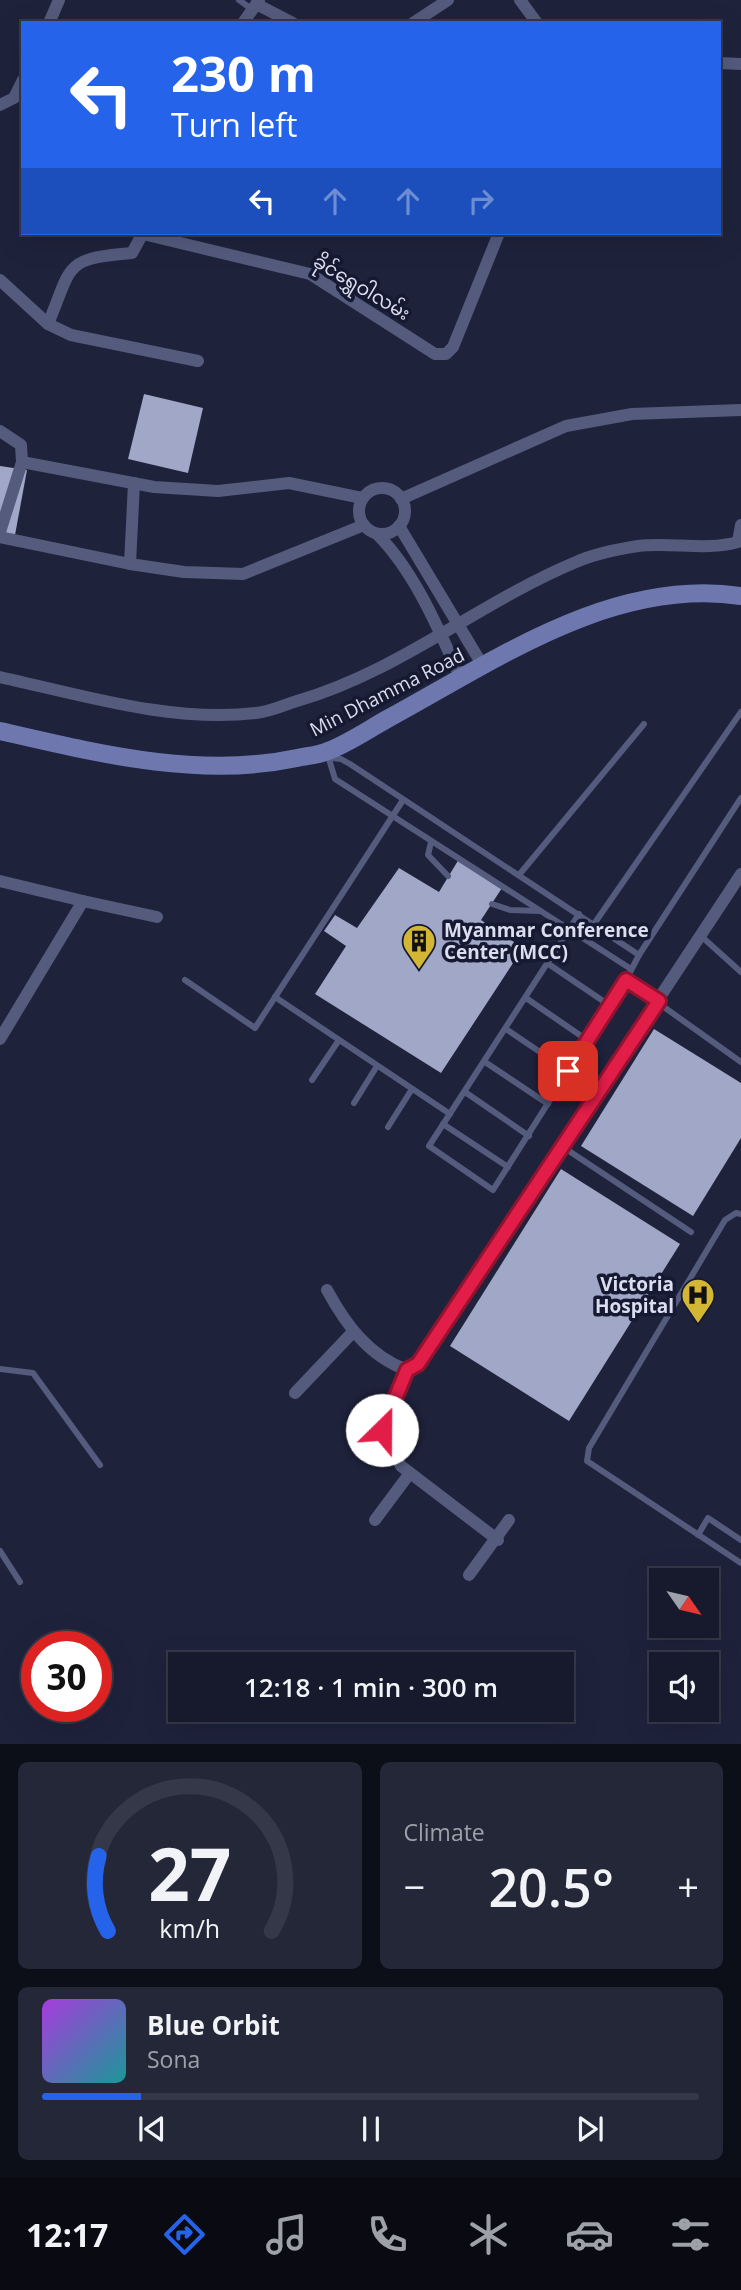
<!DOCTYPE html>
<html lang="en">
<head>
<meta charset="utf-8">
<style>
	body { margin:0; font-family:"Open Sans","Noto Sans Myanmar",sans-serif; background:#232738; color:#f1f3f6; height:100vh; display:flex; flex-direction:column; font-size:26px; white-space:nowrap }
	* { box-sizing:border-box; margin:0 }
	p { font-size:23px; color:#9ea1a9 }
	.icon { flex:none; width:38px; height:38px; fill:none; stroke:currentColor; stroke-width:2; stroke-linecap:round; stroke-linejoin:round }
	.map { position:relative; height:1744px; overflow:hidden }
	.sheet { display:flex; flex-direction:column; gap:18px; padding:18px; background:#0c0e18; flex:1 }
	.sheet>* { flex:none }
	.hud { position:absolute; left:21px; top:21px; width:700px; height:214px; border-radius:0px; box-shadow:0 7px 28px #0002,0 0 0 2px #353848; background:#2563eb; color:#fff; overflow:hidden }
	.needle { width:46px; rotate:124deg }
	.fabs { position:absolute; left:649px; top:1568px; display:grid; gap:14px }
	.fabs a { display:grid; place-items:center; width:70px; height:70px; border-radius:0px; background:#161a2c; box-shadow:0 7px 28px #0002,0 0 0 2px #353848; font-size:35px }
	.speed { position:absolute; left:21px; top:1631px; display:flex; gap:14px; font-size:35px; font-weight:700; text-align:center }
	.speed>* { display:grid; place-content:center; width:91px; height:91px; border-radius:50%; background:#161a2c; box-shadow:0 7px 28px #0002,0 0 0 2px #353848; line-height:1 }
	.speed .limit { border:10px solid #d22; background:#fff; color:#111 }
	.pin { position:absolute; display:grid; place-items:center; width:60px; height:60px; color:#fff; margin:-30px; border-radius:14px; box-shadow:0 4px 10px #0006 }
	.me { position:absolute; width:77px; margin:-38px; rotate:23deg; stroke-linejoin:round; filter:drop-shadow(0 0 5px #0008) }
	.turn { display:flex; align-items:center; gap:24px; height:147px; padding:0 35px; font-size:32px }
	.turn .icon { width:91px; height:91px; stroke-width:2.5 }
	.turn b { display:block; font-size:49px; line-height:60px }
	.lanes { display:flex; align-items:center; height:66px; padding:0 35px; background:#0003; justify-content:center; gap:35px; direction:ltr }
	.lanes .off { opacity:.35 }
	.big { font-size:52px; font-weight:600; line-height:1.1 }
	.sheet .widget { flex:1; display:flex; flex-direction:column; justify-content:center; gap:10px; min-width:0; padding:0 24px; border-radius:10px; background:#232738 }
	.sheet .dial { align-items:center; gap:0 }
	.dial svg { height:182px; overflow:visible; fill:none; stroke:#353848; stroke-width:7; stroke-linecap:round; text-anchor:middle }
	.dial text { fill:#f1f3f6; stroke:none }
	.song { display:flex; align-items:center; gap:21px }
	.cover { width:84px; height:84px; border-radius:10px; background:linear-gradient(135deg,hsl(280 70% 55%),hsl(180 70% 35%)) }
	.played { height:7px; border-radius:4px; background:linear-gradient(90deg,#2563eb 15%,#353848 15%) }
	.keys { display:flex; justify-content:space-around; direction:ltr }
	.heat { display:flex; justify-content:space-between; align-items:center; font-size:38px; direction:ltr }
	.sheet .tiles { flex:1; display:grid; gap:18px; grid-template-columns:1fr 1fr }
	.widget:last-child { grid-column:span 2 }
	.trip { position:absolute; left:168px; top:1652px; width:406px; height:70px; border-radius:0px; background:#161a2c; box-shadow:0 7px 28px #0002,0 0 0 2px #353848; font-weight:600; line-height:70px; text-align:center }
	.tab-bar { display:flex; height:112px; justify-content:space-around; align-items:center; background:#090a12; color:#9ea1a9 }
	.tab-bar .icon { width:49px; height:49px }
	.tab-bar .current { color:#2563eb }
	.tab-bar b { font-size:32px; color:#f1f3f6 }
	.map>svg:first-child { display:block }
	.building { fill:#a0a7c7 }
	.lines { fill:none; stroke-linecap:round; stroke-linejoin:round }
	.lane { stroke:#545b7d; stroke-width:6 }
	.street { stroke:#545b7d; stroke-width:12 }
	.secondary { stroke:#6e78af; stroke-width:18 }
	.route-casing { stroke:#92132f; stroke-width:18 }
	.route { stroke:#e11d48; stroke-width:12 }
	.labels { text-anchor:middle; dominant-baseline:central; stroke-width:7; stroke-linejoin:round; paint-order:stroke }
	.street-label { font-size:19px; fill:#dadeef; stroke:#151931 }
	.poi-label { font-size:19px; font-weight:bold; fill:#dadeef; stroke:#151931; text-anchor:start }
</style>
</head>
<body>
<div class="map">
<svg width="741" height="1744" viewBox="0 0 741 1744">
	<rect width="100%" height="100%" fill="#1e223b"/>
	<g class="building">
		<path d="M144,394L203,408L188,473L128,459Z"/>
		<path d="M0,466L27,470L15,535L0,534Z"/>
		<path d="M459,859L502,888L481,920L523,948L441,1073L315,994L346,946L324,931L335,915L357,928L399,868L439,892Z"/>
		<path d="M654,1029L741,1083V1138L693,1216L581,1146Z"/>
		<path d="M561,1169L680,1244L569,1421L450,1346Z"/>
	</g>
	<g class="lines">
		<g class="lane">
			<path d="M239,0L253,10"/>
			<path d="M325,757L341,759L350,764L639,955"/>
			<path d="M329,759L335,779L631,969"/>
			<path d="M431,842L428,855L448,876"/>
			<path d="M519,875L644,724"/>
			<path d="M492,904L510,910L540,911"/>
			<path d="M579,914L429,1146L493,1190L626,980L639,955L741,798"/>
			<path d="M594,924L741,712"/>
			<path d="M701,936L741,972"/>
			<path d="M547,963L609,1005"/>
			<path d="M185,980L255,1028L403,800"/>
			<path d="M626,980L741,1062"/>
			<path d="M275,997L450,1114"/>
			<path d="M526,998L587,1040"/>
			<path d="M506,1029L568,1071"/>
			<path d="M485,1062L548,1104"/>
			<path d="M312,1080L339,1040"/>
			<path d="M465,1092L529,1136"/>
			<path d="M354,1103L377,1066"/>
			<path d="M443,1124L508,1167"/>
			<path d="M388,1127L412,1089"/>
			<path d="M563,1147L691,1232"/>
			<path d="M741,1214L736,1213L725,1220L589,1448L587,1461L741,1563"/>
			<path d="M0,1369L33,1373L100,1465"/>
			<path d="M698,1535L708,1518L741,1540"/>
			<path d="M0,1551L20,1582"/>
		</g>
		<g class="street">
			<path d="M520,0L537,23"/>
			<path d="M258,5L293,23"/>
			<path d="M49,23L59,0"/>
			<path d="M243,23L259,0"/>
			<path d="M413,23L448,0"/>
			<path d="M719,63L741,64"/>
			<path d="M0,105L14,98L23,80"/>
			<path d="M143,234L310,274L435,354H446L453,347L499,233"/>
			<path d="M0,280L48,324L71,335L198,361"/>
			<path d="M48,324C73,264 63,259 132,253L143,233"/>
			<path d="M0,431L21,445L22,462L0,532"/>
			<path d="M22,462L154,487L218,491L289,483L362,498"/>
			<circle cx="382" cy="511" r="23"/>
			<path d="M401,499L566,426L632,414L741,410"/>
			<path d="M399,526L483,666"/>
			<path d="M377,534C415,572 439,630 461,679"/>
			<path d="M0,537L130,564L184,572L243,574L364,525"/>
			<path d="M130,564L134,483"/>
			<path d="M0,677C82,695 172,723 256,713C270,712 284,705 297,701C398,672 480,602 576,562C594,554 619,549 638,546C671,542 706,551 738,542L741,525"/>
			<path d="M0,881L83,901"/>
			<path d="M0,1039L83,901L157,917"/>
			<path d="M327,1290C345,1323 368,1356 407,1370L418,1364L741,874"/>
			<path d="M407,1370L382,1430L401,1466L498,1540"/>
			<path d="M295,1393L352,1333"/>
			<path d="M375,1520L410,1473"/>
			<path d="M469,1575L509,1520"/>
		</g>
		<path class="secondary" d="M0,731C96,753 199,779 297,758C307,756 319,755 328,751C349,743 369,729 389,718C496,660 613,577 741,596"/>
	</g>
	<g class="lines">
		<defs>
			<path id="route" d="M382,1430L407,1370L418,1364L659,1001L626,980L568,1071"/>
		</defs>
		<use href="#route" class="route-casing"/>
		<use href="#route" class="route"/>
	</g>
	<defs>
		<symbol id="building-pin" viewBox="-11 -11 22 30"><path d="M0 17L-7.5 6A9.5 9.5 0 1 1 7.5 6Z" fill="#d4b635" stroke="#151931"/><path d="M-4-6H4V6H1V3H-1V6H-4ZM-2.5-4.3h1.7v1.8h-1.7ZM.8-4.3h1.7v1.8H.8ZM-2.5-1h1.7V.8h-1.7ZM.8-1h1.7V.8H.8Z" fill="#111"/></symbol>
		<symbol id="hospital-pin" viewBox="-11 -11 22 30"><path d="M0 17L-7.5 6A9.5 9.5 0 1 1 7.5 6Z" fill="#d4b635" stroke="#151931"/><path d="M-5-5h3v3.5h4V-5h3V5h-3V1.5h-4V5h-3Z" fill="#111"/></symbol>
	</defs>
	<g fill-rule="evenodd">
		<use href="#building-pin" x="400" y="922" width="38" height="52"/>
		<use href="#hospital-pin" x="679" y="1276" width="38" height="52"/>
	</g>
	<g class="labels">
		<g class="street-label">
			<text transform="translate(362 287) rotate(31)">ခိုင်ရွှေဝါလမ်း</text>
			<text transform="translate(387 692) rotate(-27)">Min Dhamma Road</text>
		</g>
		<g class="poi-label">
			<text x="444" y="930">Myanmar Conference<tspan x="444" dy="22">Center (MCC)</tspan></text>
			<text x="674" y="1284" text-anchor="end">Victoria<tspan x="674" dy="22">Hospital</tspan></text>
		</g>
	</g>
</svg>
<div class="fabs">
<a><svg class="needle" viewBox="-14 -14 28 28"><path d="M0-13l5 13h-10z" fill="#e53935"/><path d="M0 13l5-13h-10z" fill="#9ea1a9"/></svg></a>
<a><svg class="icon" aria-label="sound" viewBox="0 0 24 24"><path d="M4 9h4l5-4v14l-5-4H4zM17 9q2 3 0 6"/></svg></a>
</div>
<div class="speed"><div class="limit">30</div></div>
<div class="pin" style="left:568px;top:1071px;background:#d93025"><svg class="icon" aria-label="arrive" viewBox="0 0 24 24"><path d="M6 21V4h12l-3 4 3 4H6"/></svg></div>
<svg class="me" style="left:382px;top:1430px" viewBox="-20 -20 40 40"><circle r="19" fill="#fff"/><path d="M0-13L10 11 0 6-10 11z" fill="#e11d48"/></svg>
<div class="trip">12:18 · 1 min · 300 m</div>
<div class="hud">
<div class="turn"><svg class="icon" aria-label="left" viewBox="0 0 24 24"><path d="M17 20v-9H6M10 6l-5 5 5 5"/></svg><div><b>230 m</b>Turn left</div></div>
<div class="lanes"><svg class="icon" aria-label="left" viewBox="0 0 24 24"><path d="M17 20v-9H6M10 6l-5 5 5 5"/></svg><svg class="icon off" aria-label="ahead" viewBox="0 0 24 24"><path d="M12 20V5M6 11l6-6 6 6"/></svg><svg class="icon off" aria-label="ahead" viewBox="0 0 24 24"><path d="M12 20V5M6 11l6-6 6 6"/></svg><svg class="icon off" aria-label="right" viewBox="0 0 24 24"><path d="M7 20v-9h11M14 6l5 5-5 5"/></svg></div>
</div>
</div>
<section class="sheet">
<div class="tiles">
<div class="widget dial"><svg viewBox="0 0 100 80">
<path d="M14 69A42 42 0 1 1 86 69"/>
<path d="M14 69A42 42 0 0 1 10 36" stroke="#2563eb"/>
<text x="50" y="56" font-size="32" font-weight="700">27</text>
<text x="50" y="72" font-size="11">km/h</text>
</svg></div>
<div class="widget"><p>Climate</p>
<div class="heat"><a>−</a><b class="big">20.5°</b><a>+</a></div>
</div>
<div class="widget">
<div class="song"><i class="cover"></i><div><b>Blue Orbit</b><p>Sona</p></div></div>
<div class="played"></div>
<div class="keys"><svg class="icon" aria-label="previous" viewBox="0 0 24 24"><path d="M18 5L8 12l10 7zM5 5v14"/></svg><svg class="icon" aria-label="pause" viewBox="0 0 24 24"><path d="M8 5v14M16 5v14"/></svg><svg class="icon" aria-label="next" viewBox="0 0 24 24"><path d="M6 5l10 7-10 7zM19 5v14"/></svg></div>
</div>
</div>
</section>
<nav class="tab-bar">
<b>12:17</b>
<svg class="icon current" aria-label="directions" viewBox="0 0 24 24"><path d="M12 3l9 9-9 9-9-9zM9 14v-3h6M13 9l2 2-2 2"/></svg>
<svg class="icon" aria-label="music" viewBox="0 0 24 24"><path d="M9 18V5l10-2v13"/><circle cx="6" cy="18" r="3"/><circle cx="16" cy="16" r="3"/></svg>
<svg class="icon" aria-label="phone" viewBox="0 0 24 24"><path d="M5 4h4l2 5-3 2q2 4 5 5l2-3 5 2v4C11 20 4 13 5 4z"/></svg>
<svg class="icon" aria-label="climate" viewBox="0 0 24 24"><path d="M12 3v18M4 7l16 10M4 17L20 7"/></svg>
<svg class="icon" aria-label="car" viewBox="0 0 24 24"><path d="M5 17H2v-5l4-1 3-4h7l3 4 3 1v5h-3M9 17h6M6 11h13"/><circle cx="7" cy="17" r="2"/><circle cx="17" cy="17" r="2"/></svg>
<svg class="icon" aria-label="filters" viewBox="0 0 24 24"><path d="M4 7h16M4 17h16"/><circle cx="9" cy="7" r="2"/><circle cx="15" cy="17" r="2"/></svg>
</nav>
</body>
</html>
